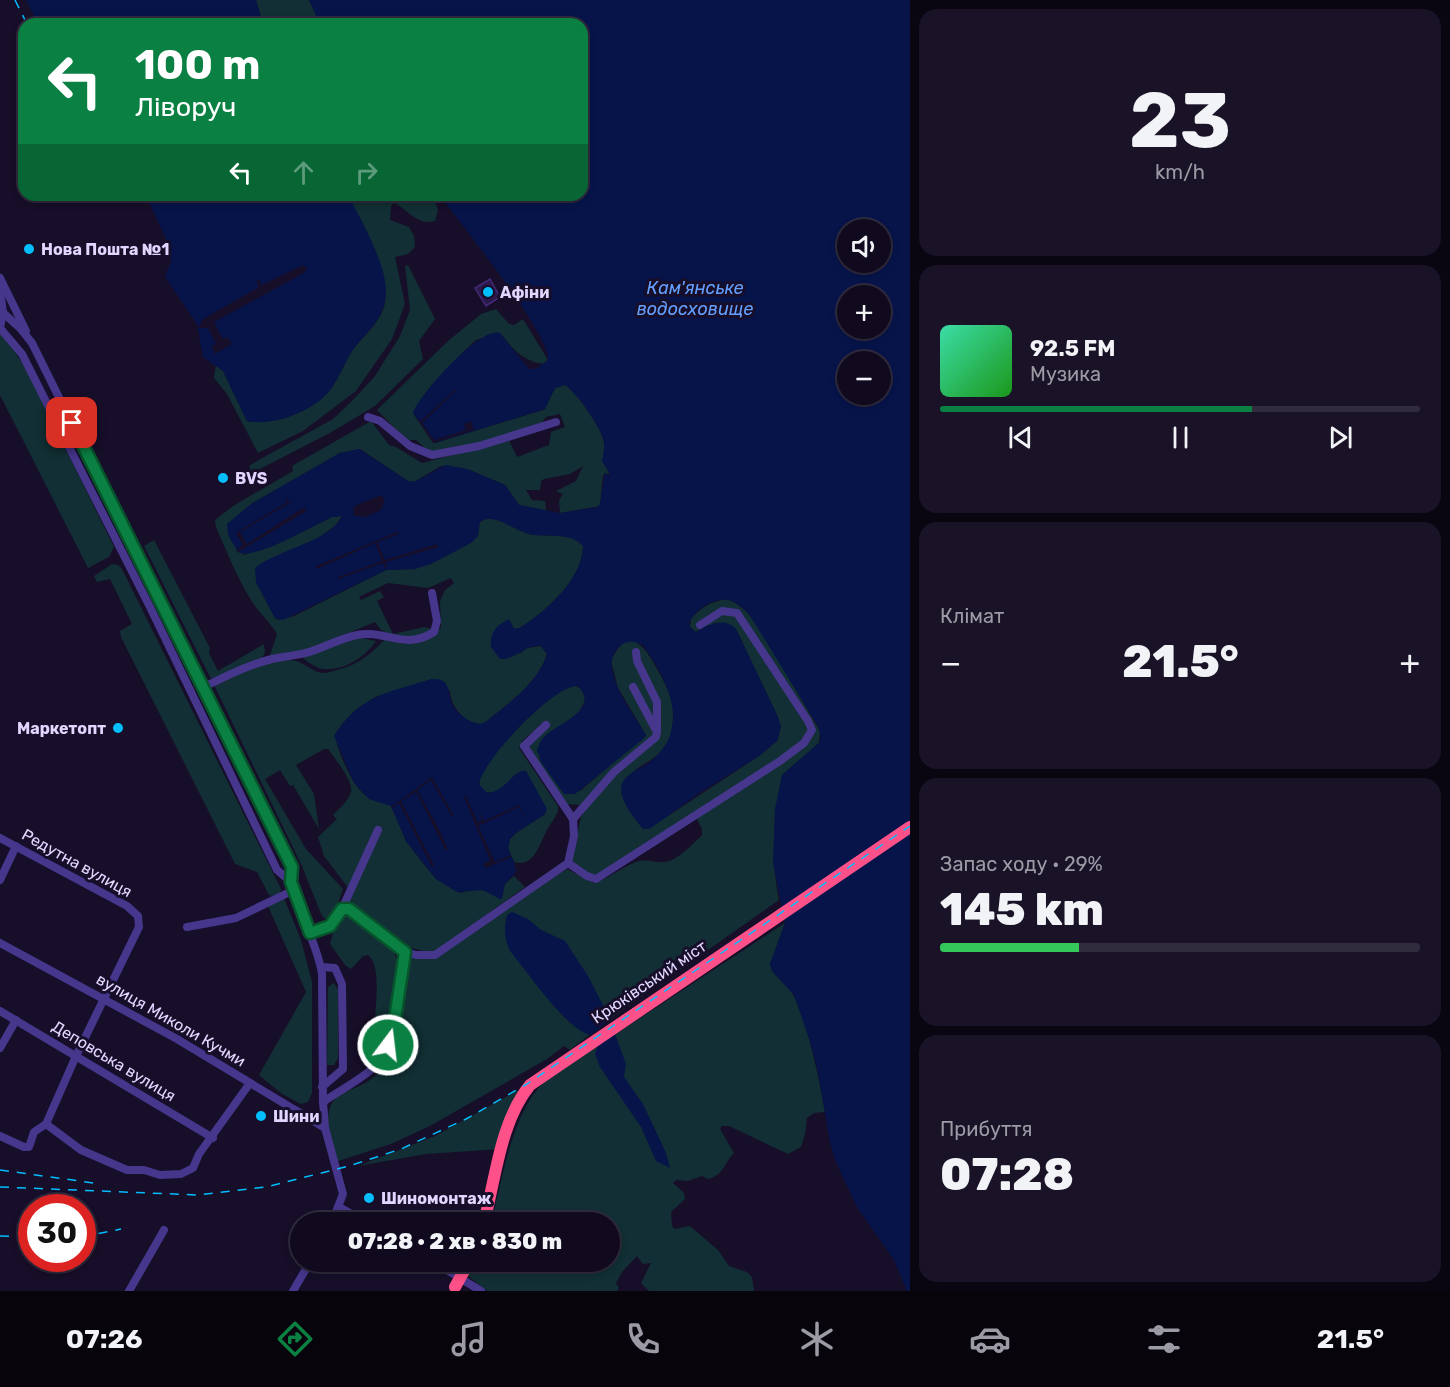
<!DOCTYPE html>
<html lang="uk">
<head>
<meta charset="utf-8">
<style>
	body { margin:0; font-family:Rubik,sans-serif; background:#1a1328; color:#f1f3f6; height:100vh; display:flex; flex-direction:column; font-size:22px; white-space:nowrap }
	* { box-sizing:border-box; margin:0 }
	p { font-size:20px; color:#9c9aa4 }
	.icon { flex:none; width:33px; height:33px; fill:none; stroke:currentColor; stroke-width:2; stroke-linecap:round; stroke-linejoin:round }
	.map { position:relative; flex:1; overflow:hidden }
	.panel { display:flex; flex-direction:column; gap:9px; padding:9px; background:#090611; width:540px }
	.panel>* { flex:none }
	.top-card { position:absolute; left:18px; top:18px; width:570px; height:183px; border-radius:18px; box-shadow:0 3px 9px #0003,0 0 0 2px #302b3d; background:#0b8043; color:#fff; overflow:hidden }
	.tools { position:absolute; left:837px; top:219px; display:grid; gap:12px }
	.tools a { display:grid; place-items:center; width:54px; height:54px; border-radius:50%; background:#110a1f; box-shadow:0 3px 9px #0003,0 0 0 2px #302b3d; font-size:30px }
	.speed { position:absolute; left:18px; top:1194px; display:flex; gap:12px; font-size:30px; font-weight:700; text-align:center }
	.speed>* { display:grid; place-content:center; width:78px; height:78px; border-radius:50%; background:#110a1f; box-shadow:0 3px 9px #0003,0 0 0 2px #302b3d; line-height:1 }
	.speed .limit { border:9px solid #d22; background:#fff; color:#111 }
	.pin { position:absolute; display:grid; place-items:center; width:51px; height:51px; color:#fff; margin:-26px; border-radius:12px; box-shadow:0 3px 9px #0006 }
	.me { position:absolute; width:66px; margin:-33px; rotate:15deg; stroke-linejoin:round; filter:drop-shadow(0 0 4px #0008) }
	.turn { display:flex; align-items:center; gap:21px; height:126px; padding:0 18px; font-size:27px }
	.turn .icon { width:78px; height:78px; stroke-width:2.5 }
	.turn b { display:block; font-size:42px; line-height:51px }
	.lanes { display:flex; align-items:center; height:57px; padding:0 18px; background:#0003; justify-content:center; gap:30px; direction:ltr }
	.lanes .off { opacity:.35 }
	.big { font-size:45px; font-weight:800; line-height:1.1 }
	.panel .tile { flex:1; display:flex; flex-direction:column; justify-content:center; gap:9px; min-width:0; padding:0 21px; border-radius:18px; background:#1a1328 }
	.panel .dial { align-items:center; gap:0 }
	.dial b { font-size:78px; line-height:1 }
	.song { display:flex; align-items:center; gap:18px }
	.cover { width:72px; height:72px; border-radius:9px; background:linear-gradient(135deg,hsl(160 70% 55%),hsl(120 70% 35%)) }
	.played { height:6px; border-radius:3px; background:linear-gradient(90deg,#0b8043 65%,#302b3d 65%) }
	.keys { display:flex; justify-content:space-around; direction:ltr }
	.heat { display:flex; justify-content:space-between; align-items:center; font-size:33px; direction:ltr }
	.charge { height:9px; border-radius:4px; background:linear-gradient(90deg,#34c759 29%,#302b3d 0) }
	.trip { position:absolute; left:290px; top:1212px; width:330px; height:60px; border-radius:30px; background:#110a1f; box-shadow:0 3px 9px #0003,0 0 0 2px #302b3d; font-weight:800; line-height:60px; text-align:center }
	.tab-bar { display:flex; height:96px; justify-content:space-around; align-items:center; background:#07040c; color:#9c9aa4 }
	.tab-bar .icon { width:42px; height:42px }
	.tab-bar .selected { color:#0b8043 }
	.tab-bar b { font-size:27px; color:#f1f3f6 }
	main { display:flex; flex:1; min-height:0 }
	.map>svg:first-child { display:block }
	.green { fill:#112f34; fill-rule:evenodd }
	.water { fill:#06144a; fill-rule:evenodd }
	.pier { fill:#170e29 }
	.building { fill:#2b194c; stroke:#452979; stroke-width:1.5 }
	.lines { fill:none; stroke-linecap:round; stroke-linejoin:round }
	.minor { stroke:#46368c; stroke-width:8 }
	.highway { stroke:#ff5189; stroke-width:12 }
	.rail { stroke:#02beff; stroke-width:1.5; stroke-dasharray:9 8; stroke-linecap:butt }
	.highway-bridge { stroke:#ff5189; stroke-width:12 }
	.route-casing { stroke:#07532c; stroke-width:15 }
	.route { stroke:#0b8043; stroke-width:10 }
	.poi-dot { fill:#02beff; stroke:#170e29; stroke-width:2 }
	.labels { text-anchor:middle; dominant-baseline:central; stroke-width:6; stroke-linejoin:round; paint-order:stroke }
	.poi-label { font-size:16px; font-weight:bold; fill:#e1d6ff; stroke:#170e29; text-anchor:start }
	.street-label { font-size:16px; fill:#e1d6ff; stroke:#170e29 }
	.water-label { font-size:18px; font-style:italic; fill:#649fff; stroke:#170e29 }
</style>
</head>
<body>
<main>
<div class="map">
<svg width="910" height="1291" viewBox="0 0 910 1291">
	<rect width="100%" height="100%" fill="#170e29"/>
	<g class="green">
		<path d="M256,0H309L320,24H263Z"/>
		<path d="M348,195H433L438,210L435,221C417,226 409,210 394,203L391,206L390,220L409,227L414,236L415,247L408,254L395,257L405,304L392,339L356,391L303,431L258,453L227,394L214,378L216,364L223,371L247,421C273,426 314,411 330,390C340,377 345,360 355,347C368,331 388,316 385,293C385,285 379,275 376,267C368,243 360,218 348,195Z"/>
		<path d="M408,265L435,319L419,341L423,359L375,406L330,433L252,473L249,466L255,462L333,419L352,401L375,376L400,336L410,310L405,266Z"/>
		<path d="M496,309L509,324L514,325L523,319L548,360L545,364C523,362 513,349 500,333L476,340L464,351L445,372L414,415L435,443L543,410L555,388L565,385C576,391 603,430 604,443C606,462 598,454 610,473L603,475L600,506L560,513L559,500L563,494L556,491L576,481L583,466L570,474L544,479L541,481L540,490H526L532,500L545,501L546,511L519,505L505,485L467,469L441,466L414,482L408,481L360,449L340,453L251,504L243,555L275,545L332,517L342,516L335,526L256,582L275,618L279,620L294,616L386,570L415,569L485,519C499,516 515,530 529,534C547,538 571,531 583,546C583,579 545,612 520,628L514,629L509,619L519,654L527,648L541,646L547,654C539,682 509,703 487,721L481,724C464,723 451,707 450,691L432,679L375,697L354,711L335,734C337,750 351,783 364,794C372,801 381,802 391,806L406,841L422,862L436,879L460,893C480,888 483,888 500,899L505,884L514,876L525,887L434,952C402,952 373,923 348,904L352,893L324,856L318,837L337,819L333,815C339,809 349,800 351,792C354,782 334,757 328,749H324L296,765L314,794L319,829L293,785L290,786L280,770L265,779L306,849L343,889L335,912L325,919L322,916L301,864L214,685C239,674 262,662 289,660C303,660 311,672 323,673C327,673 333,671 337,670C361,664 373,652 390,634L381,630L375,622L312,648L269,658L277,634C270,622 259,613 251,600C237,578 227,552 216,527L215,520L233,506L293,471L292,466L297,463L371,421L389,445L396,447L422,463L509,440L517,457L549,445L551,432L565,427L560,414L546,417L542,423L481,442L433,452L425,448L416,440H406L377,410L448,341L481,314ZM451,578L454,583L445,590L440,601L441,627L438,630L424,627L393,634L377,601L384,597L380,591L361,600L359,597L388,583L428,588Z"/>
		<path d="M0,333L8,341L27,371L114,547L109,557L88,568L0,395Z"/>
		<path d="M154,540L210,648L209,653L218,671L264,644L265,652L262,658L211,679L144,546Z"/>
		<path d="M112,564L118,565L122,569L281,889L280,893L273,896L269,895L257,872L235,864L121,637L120,631L132,624L110,579L97,582L94,576Z"/>
		<path d="M727,599C741,604 750,615 759,627L820,731L819,743L782,775C774,817 770,857 779,900L610,1019L570,1050L564,1046L547,1059L430,1126L391,1144L338,1161C335,1151 329,1139 328,1129C326,1093 343,1095 365,1083C377,1076 389,1064 395,1052L410,959L416,957L434,959L512,903L567,869L594,883C609,878 621,868 636,862C647,858 654,863 664,862C677,861 693,844 702,835V829L695,815L599,874L589,875L573,862L572,858L581,817L585,810L582,805L566,804L529,747L548,723L545,721L522,741L519,748L558,806V811C555,819 549,825 546,832C539,846 533,868 514,862L508,848L510,839L516,833L545,814L517,773C508,783 499,797 483,791C479,786 478,781 481,774C492,752 551,690 574,685L581,689L585,698C580,725 549,723 537,750L580,791L646,735L618,688L611,661C630,618 649,653 661,676C665,684 670,693 672,702C674,712 673,724 671,734C666,761 630,764 622,786L634,818L648,829L759,756L777,741L781,726L777,715L736,629L706,626L696,632L690,627L691,619C701,608 711,601 727,599Z"/>
		<path d="M356,637L376,641C365,657 344,671 324,669C316,669 309,662 302,658Z"/>
		<path d="M284,898L301,940L312,982V1093L308,1102L301,1104L282,1094L259,1075L306,992L268,906Z"/>
		<path d="M345,914L350,915C404,954 406,954 389,1020L385,1022L375,1019C376,1002 381,965 368,955L363,956L351,969L346,966L330,944L337,919Z"/>
		<path d="M785,923L770,964C774,979 789,984 795,998C810,1035 818,1073 825,1112L814,1113L807,1118L805,1134L801,1147L788,1154L729,1126H722L720,1129L734,1153C724,1163 724,1175 708,1179L702,1176L688,1181L676,1180L673,1183L684,1193L685,1199L671,1212L672,1226L675,1229L690,1226L718,1250L729,1266L747,1272L752,1277L754,1291H649L641,1283L651,1263L643,1264L637,1256L622,1272L616,1283L619,1288L617,1291H487L467,1275L474,1262H609V1222H491C504,1176 511,1112 547,1079Z"/>
		<path d="M334,983L338,989V1058L334,1065H327L328,987Z"/>
		<path d="M524,1087L500,1149L426,1154L358,1166L435,1136Z"/>
	</g>
	<g class="water">
		<path d="M26,0H256L263,24H38Z"/>
		<path d="M309,0H910V1291H907L894,1260L857,1207L836,1162L830,1142L818,1072L810,1041L794,995L772,971L770,964L785,923L773,863L775,809L782,775L819,743L821,737L818,726L749,614C745,610 740,605 734,602C719,593 695,609 689,623L691,629L696,632C709,624 724,617 736,629L777,715L781,726L777,741L759,756L701,792L651,828L643,829C635,819 617,798 622,784C626,773 643,768 651,761C692,727 668,681 643,645C635,641 627,640 620,646C595,667 634,714 646,735L643,739L575,794H564L541,762L537,750C539,746 540,741 544,737C556,724 602,710 578,686C554,684 483,760 479,784L487,793C507,791 513,769 526,771L547,809L545,814L516,833L510,839L508,848L514,862L516,872L505,884L502,899H500L483,890L457,892L436,879L406,841L391,806L369,799L354,783L334,736C359,695 390,692 432,679C449,678 448,689 451,701C454,712 470,724 481,724L487,721C509,703 539,682 547,654L541,646C525,644 516,660 500,659L491,647C490,632 496,626 509,619L514,629L520,628C545,612 584,578 583,546C571,531 546,538 529,534C513,530 494,512 480,522L478,536L471,543L431,564L415,569L386,570L283,620L275,618L256,582L255,568C278,549 332,541 342,516L332,517C314,525 254,561 238,552L228,535L227,524L251,504L340,453L359,449L408,481L414,482L446,465L467,469L505,485L519,505L560,513L598,507L600,504L605,472L608,476L610,474L602,461C603,455 605,448 604,441C603,430 575,390 565,385L555,388L545,409L435,443L413,413C420,394 480,326 500,333L529,369H536L548,360C551,335 459,222 440,195H582V24H320ZM848,230H880V262H848ZM848,296H880V328H848ZM848,362H880V394H848ZM381,495L385,500L381,510L366,517L354,516L353,508L355,506Z"/>
		<path d="M146,195H348C362,222 386,263 386,292C385,317 370,329 355,347C345,360 340,377 330,390C314,411 273,427 247,421L223,371L203,357L197,324L167,280L165,275L171,263V250Z"/>
		<path d="M512,912L528,919L541,930L565,941L588,976L610,1019L591,1035C568,1032 527,971 510,951C504,939 504,928 507,915Z"/>
		<path d="M615,1034L626,1064L624,1077L643,1104L666,1153L670,1168L656,1161L641,1127L600,1067L595,1054L598,1045Z"/>
	</g>
	<g class="pier">
		<path d="M303,265L307,268L304,273L214,322L223,339L228,337L232,344L215,354L211,346L216,344L208,328H198L203,319L259,287L256,281L259,280L262,285Z"/>
		<path d="M456,389L457,390L422,423L434,440L466,430L464,424L471,421L474,430L433,443L417,419L421,421Z"/>
		<path d="M290,497L287,500L288,502L293,501L240,532L247,544L306,506L304,511L308,510L238,552L236,550L243,545L236,533L287,502L286,499Z"/>
		<path d="M397,532L399,534L377,542L385,560L437,544L438,547L386,562V570L383,563L338,579V577L382,561L375,543L317,569L316,566Z"/>
		<path d="M432,777L454,816L452,817L431,780L417,790L440,831L448,850L446,851L416,792L401,801L434,865L432,867L399,803L392,808L391,807Z"/>
		<path d="M466,796L478,823L482,821L479,811L484,821L519,805L529,825L519,807L478,826L495,862L511,855V857L486,868L483,864L490,860L464,797Z"/>
	</g>
	<path class="building" d="M490,279L500,297L486,306L475,288Z"/>
	<g class="lines">
		<g class="minor">
			<path d="M0,278L26,331"/>
			<path d="M0,291L3,312L0,328"/>
			<path d="M0,310L20,328L32,343L292,867C289,901 317,938 322,974L323,1102L325,1128L343,1194L332,1222"/>
			<path d="M0,328L22,354L150,607L277,870L291,882"/>
			<path d="M368,417L380,421L410,446L432,455L479,446L556,422"/>
			<path d="M636,652L637,661L657,702V731"/>
			<path d="M204,687C226,676 248,665 272,659C284,656 297,656 309,652C325,647 341,638 357,635C385,629 404,651 434,632L437,621L432,593"/>
			<path d="M573,819L614,772L656,737L657,732L633,687"/>
			<path d="M0,838L127,906L138,916L139,927L76,1056L46,1124"/>
			<path d="M568,863L587,876L596,879L780,761L804,743L812,730L808,721L737,613L722,611L700,625"/>
			<path d="M0,880L16,846"/>
			<path d="M342,909L378,830"/>
			<path d="M187,927L236,918L294,890"/>
			<path d="M310,933L330,926L342,909H349L405,952L416,955H435L568,863L574,836L573,819L524,746L546,725"/>
			<path d="M0,943L177,1039L325,1128"/>
			<path d="M321,967L335,968L342,984L343,1069L322,1087"/>
			<path d="M0,1011L213,1138"/>
			<path d="M0,1048L16,1020"/>
			<path d="M323,1102C337,1092 367,1076 376,1065C400,1036 401,987 405,952"/>
			<path d="M0,1136L24,1147H29L34,1132L46,1124L81,1150L127,1170H144L160,1175L181,1174L193,1168L199,1154L250,1083"/>
			<path d="M339,1207L366,1222"/>
			<path d="M434,1262L481,1291"/>
			<path d="M129,1291L164,1230"/>
			<path d="M293,1291L310,1262"/>
		</g>
		<path class="highway" d="M484,1222C496,1177 500,1122 530,1085L910,827"/>
		<g class="rail">
			<path d="M15,0L27,24"/>
			<path d="M0,1170L101,1184"/>
			<path d="M0,1187L198,1195L266,1187L349,1166L401,1149L466,1119L527,1084L910,826"/>
			<path d="M0,1236L32,1237"/>
			<path d="M82,1237L121,1229"/>
		</g>
		<path class="highway-bridge" d="M455,1287L469,1262"/>
	</g>
	<g class="lines">
		<defs>
			<path id="route" d="M72,423L292,867L291,882L310,933L330,926L342,909H349L405,952L395,1019L388,1045"/>
		</defs>
		<use href="#route" class="route-casing"/>
		<use href="#route" class="route"/>
	</g>
	<g class="poi-dot">
		<circle cx="29" cy="249" r="6"/>
		<circle cx="488" cy="292" r="6"/>
		<circle cx="223" cy="478" r="6"/>
		<circle cx="118" cy="728" r="6"/>
		<circle cx="261" cy="1116" r="6"/>
		<circle cx="369" cy="1198" r="6"/>
	</g>
	<g class="labels">
		<g class="poi-label">
			<text x="41" y="249">Нова Пошта №1</text>
			<text x="500" y="292">Афіни</text>
			<text x="235" y="478">BVS</text>
			<text x="106" y="728" text-anchor="end">Маркетопт</text>
			<text x="273" y="1116">Шини</text>
			<text x="381" y="1198">Шиномонтаж</text>
		</g>
		<g class="street-label">
			<text transform="translate(77 863) rotate(29)">Редутна вулиця</text>
			<text transform="translate(649 982) rotate(-34)">Крюківський міст</text>
			<text transform="translate(171 1020) rotate(30)">вулиця Миколи Кучми</text>
			<text transform="translate(114 1061) rotate(31)">Деповська вулиця</text>
		</g>
		<g class="water-label">
			<text x="695" y="288">Кам'янське<tspan x="695" dy="21">водосховище</tspan></text>
		</g>
	</g>
</svg>
<div class="tools">
<a><svg class="icon" aria-label="sound" viewBox="0 0 24 24"><path d="M4 9h4l5-4v14l-5-4H4zM17 9q2 3 0 6"/></svg></a>
<a>+</a>
<a>−</a>
</div>
<div class="speed"><div class="limit">30</div></div>
<div class="pin" style="left:72px;top:423px;background:#d93025"><svg class="icon" aria-label="arrive" viewBox="0 0 24 24"><path d="M6 21V4h12l-3 4 3 4H6"/></svg></div>
<svg class="me" style="left:388px;top:1045px" viewBox="-20 -20 40 40"><circle r="17" fill="#0b8043" stroke="#fff" stroke-width="3"/><path d="M0-11L8 9 0 5-8 9z" fill="#fff"/></svg>
<div class="trip">07:28 · 2 хв · 830 m</div>
<div class="top-card">
<div class="turn"><svg class="icon" aria-label="left" viewBox="0 0 24 24"><path d="M17 20v-9H6M10 6l-5 5 5 5"/></svg><div><b>100 m</b>Ліворуч</div></div>
<div class="lanes"><svg class="icon" aria-label="left" viewBox="0 0 24 24"><path d="M17 20v-9H6M10 6l-5 5 5 5"/></svg><svg class="icon off" aria-label="ahead" viewBox="0 0 24 24"><path d="M12 20V5M6 11l6-6 6 6"/></svg><svg class="icon off" aria-label="right" viewBox="0 0 24 24"><path d="M7 20v-9h11M14 6l5 5-5 5"/></svg></div>
</div>
</div>
<section class="panel">
<div class="tile dial"><b>23</b><p>km/h</p></div>
<div class="tile">
<div class="song"><i class="cover"></i><div><b>92.5 FM</b><p>Музика</p></div></div>
<div class="played"></div>
<div class="keys"><svg class="icon" aria-label="previous" viewBox="0 0 24 24"><path d="M18 5L8 12l10 7zM5 5v14"/></svg><svg class="icon" aria-label="pause" viewBox="0 0 24 24"><path d="M8 5v14M16 5v14"/></svg><svg class="icon" aria-label="next" viewBox="0 0 24 24"><path d="M6 5l10 7-10 7zM19 5v14"/></svg></div>
</div>
<div class="tile"><p>Клімат</p>
<div class="heat"><a>−</a><b class="big">21.5°</b><a>+</a></div>
</div>
<div class="tile"><p>Запас ходу · 29%</p><b class="big">145 km</b><div class="charge"></div></div>
<div class="tile"><p>Прибуття</p><b class="big">07:28</b></div>
</section>
</main>
<nav class="tab-bar">
<b>07:26</b>
<svg class="icon selected" aria-label="directions" viewBox="0 0 24 24"><path d="M12 3l9 9-9 9-9-9zM9 14v-3h6M13 9l2 2-2 2"/></svg>
<svg class="icon" aria-label="music" viewBox="0 0 24 24"><path d="M9 18V5l10-2v13"/><circle cx="6" cy="18" r="3"/><circle cx="16" cy="16" r="3"/></svg>
<svg class="icon" aria-label="phone" viewBox="0 0 24 24"><path d="M5 4h4l2 5-3 2q2 4 5 5l2-3 5 2v4C11 20 4 13 5 4z"/></svg>
<svg class="icon" aria-label="climate" viewBox="0 0 24 24"><path d="M12 3v18M4 7l16 10M4 17L20 7"/></svg>
<svg class="icon" aria-label="car" viewBox="0 0 24 24"><path d="M5 17H2v-5l4-1 3-4h7l3 4 3 1v5h-3M9 17h6M6 11h13"/><circle cx="7" cy="17" r="2"/><circle cx="17" cy="17" r="2"/></svg>
<svg class="icon" aria-label="filters" viewBox="0 0 24 24"><path d="M4 7h16M4 17h16"/><circle cx="9" cy="7" r="2"/><circle cx="15" cy="17" r="2"/></svg>
<b>21.5°</b>
</nav>
</body>
</html>
